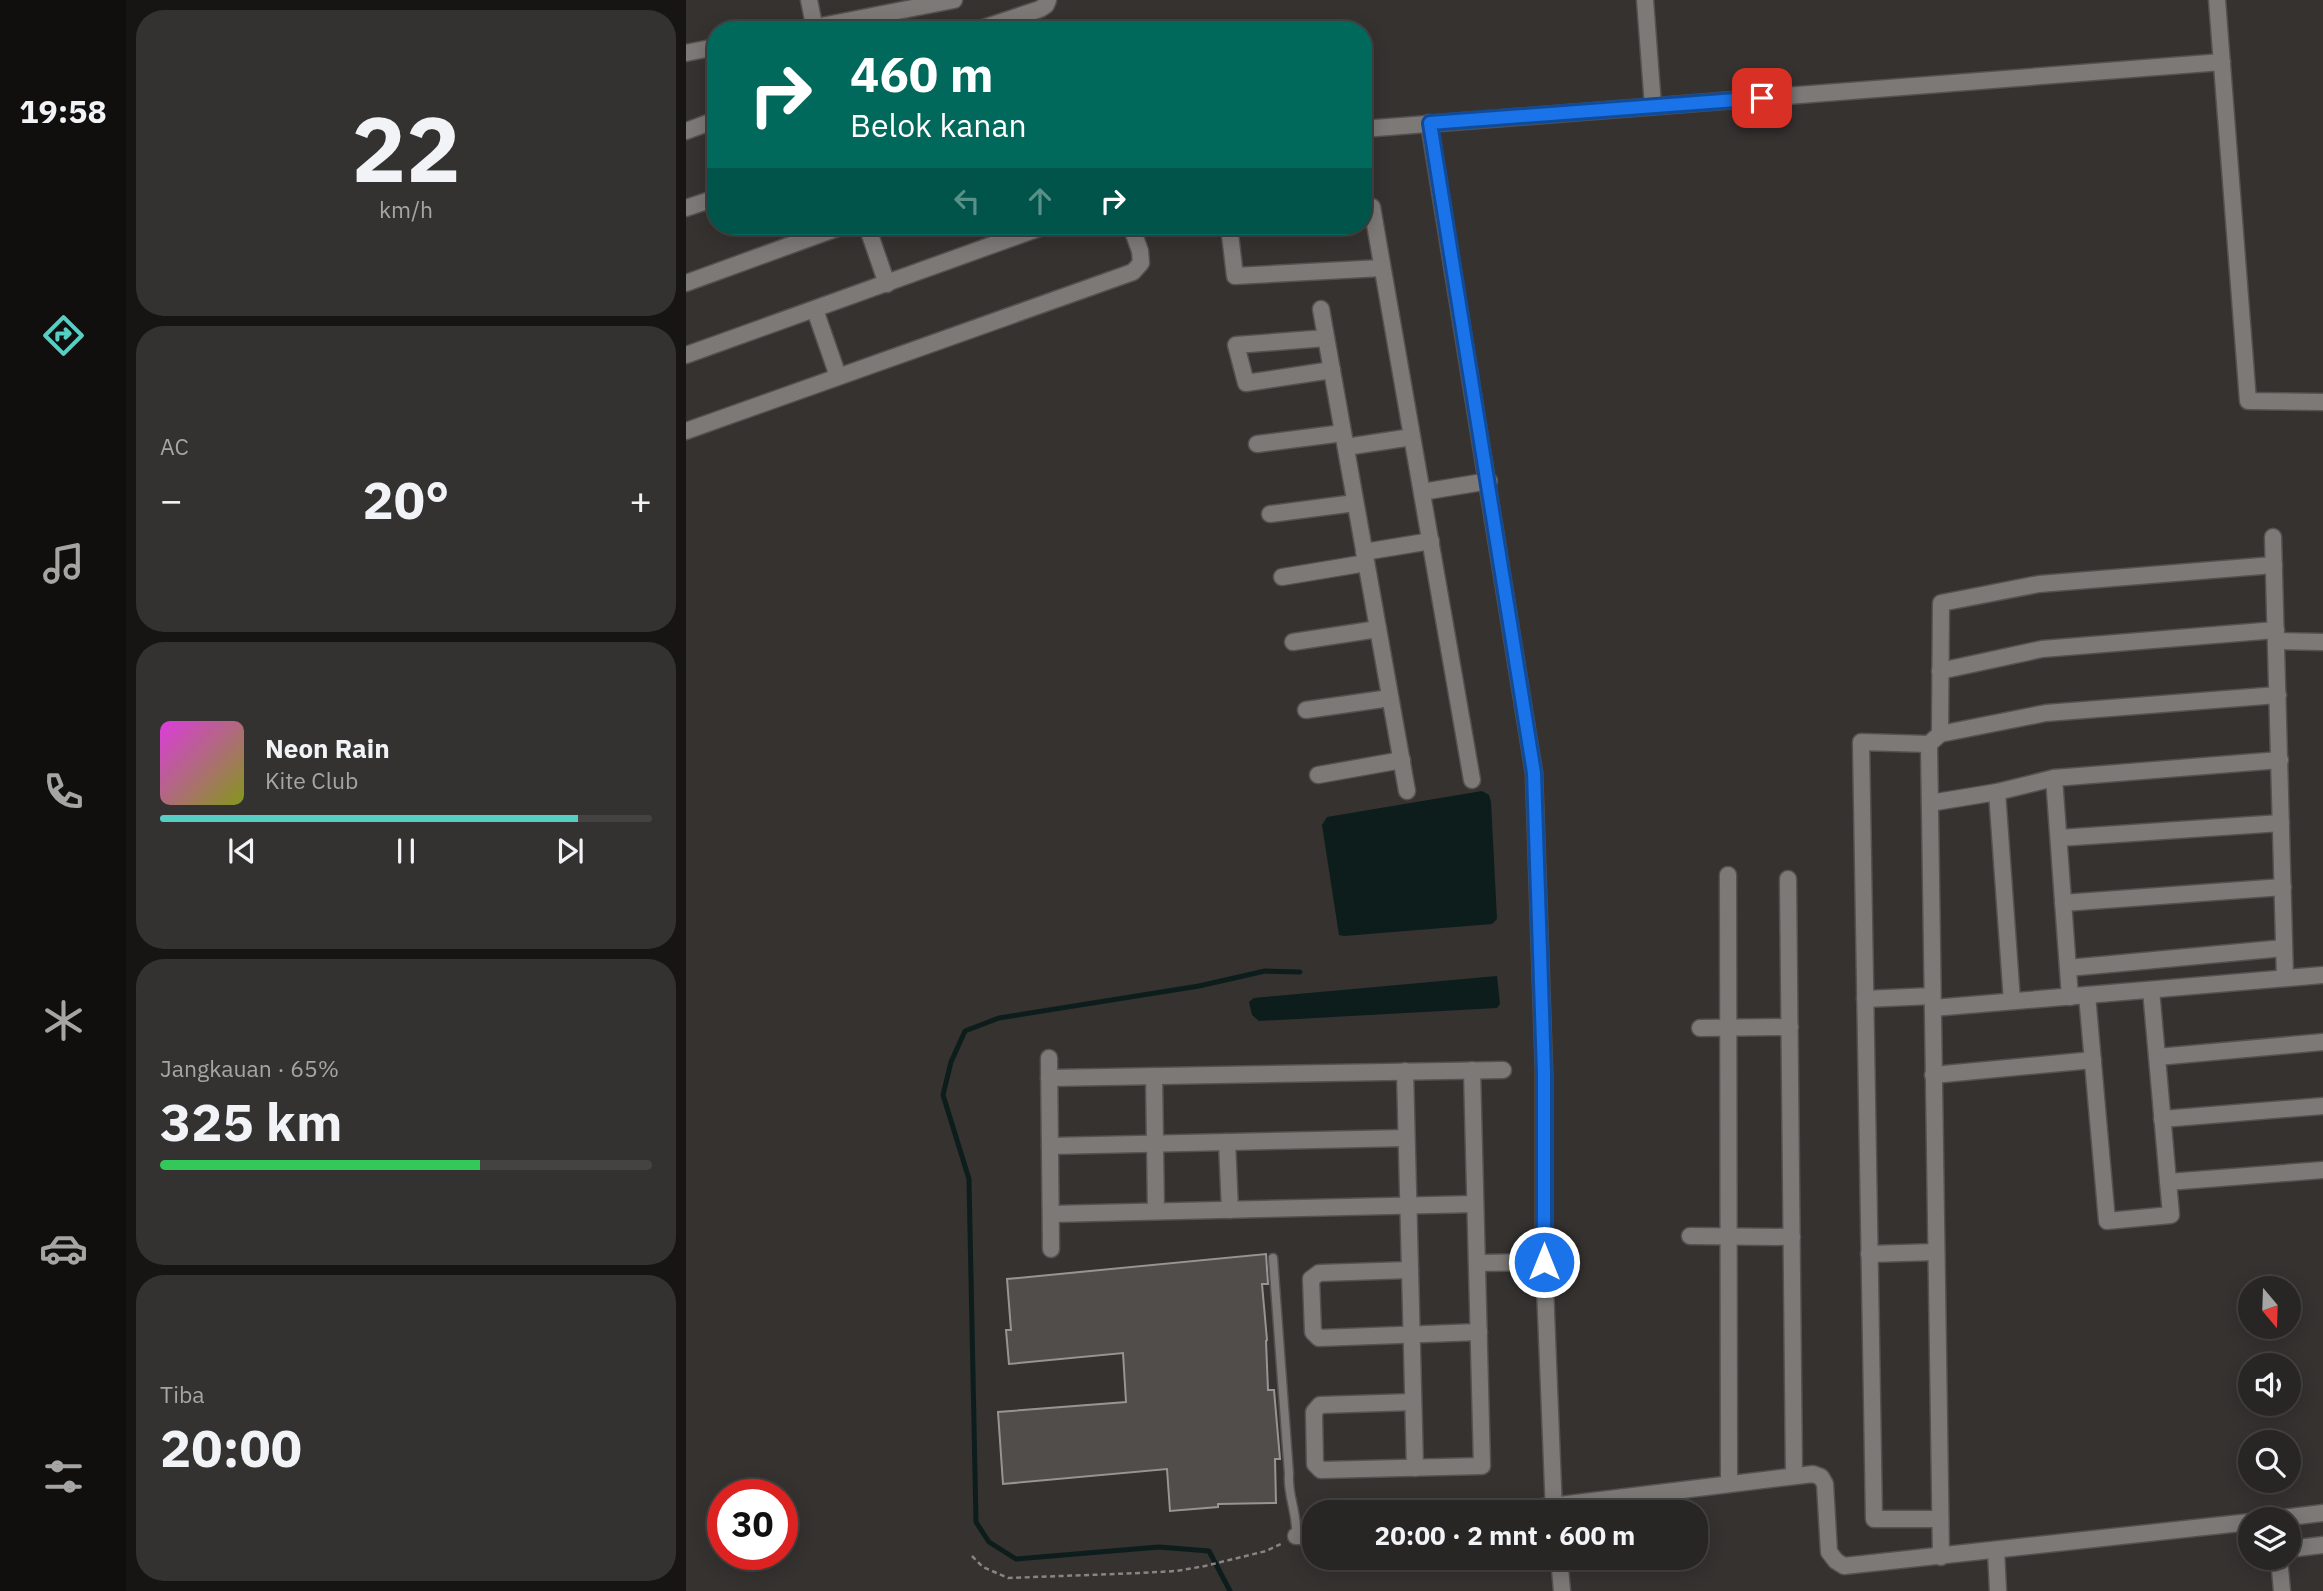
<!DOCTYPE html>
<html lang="id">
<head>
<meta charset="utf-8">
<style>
	body { margin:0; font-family:"IBM Plex Sans",sans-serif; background:#343231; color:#f1f3f6; height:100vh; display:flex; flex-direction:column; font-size:26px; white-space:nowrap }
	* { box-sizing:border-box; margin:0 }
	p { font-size:23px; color:#a5a5a6 }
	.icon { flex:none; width:38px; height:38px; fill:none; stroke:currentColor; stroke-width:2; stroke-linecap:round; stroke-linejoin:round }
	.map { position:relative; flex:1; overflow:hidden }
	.panel { display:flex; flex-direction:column; gap:10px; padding:10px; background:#161514; width:560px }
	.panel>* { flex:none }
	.top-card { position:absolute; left:21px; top:21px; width:665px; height:214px; border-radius:28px; box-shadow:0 4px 18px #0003,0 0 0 2px #444341; background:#00695c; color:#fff; overflow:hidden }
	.needle { width:46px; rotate:161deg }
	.tools { position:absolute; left:1552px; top:1276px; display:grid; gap:14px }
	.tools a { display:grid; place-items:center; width:63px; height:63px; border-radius:50%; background:#282624; box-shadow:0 4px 18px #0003,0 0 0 2px #444341; font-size:35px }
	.speed { position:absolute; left:21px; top:1479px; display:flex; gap:14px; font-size:35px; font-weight:700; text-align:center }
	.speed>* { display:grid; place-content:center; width:91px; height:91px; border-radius:50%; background:#282624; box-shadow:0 4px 18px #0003,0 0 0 2px #444341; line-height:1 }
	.speed .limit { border:10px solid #d22; background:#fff; color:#111 }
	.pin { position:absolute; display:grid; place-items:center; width:60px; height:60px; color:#fff; margin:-30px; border-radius:14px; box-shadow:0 4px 10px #0006 }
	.me { position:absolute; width:77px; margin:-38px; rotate:0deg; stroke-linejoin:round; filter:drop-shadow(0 0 5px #0008) }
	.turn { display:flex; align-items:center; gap:24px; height:147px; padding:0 28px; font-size:32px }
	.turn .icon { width:91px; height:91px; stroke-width:2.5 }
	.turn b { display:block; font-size:49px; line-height:60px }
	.lanes { display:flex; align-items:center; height:66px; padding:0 28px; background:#0003; justify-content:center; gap:35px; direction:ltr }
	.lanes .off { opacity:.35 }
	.big { font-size:52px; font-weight:800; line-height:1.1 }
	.panel .tile { flex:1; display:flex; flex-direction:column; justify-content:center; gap:10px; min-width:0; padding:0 24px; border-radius:28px; background:#343231 }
	.panel .dial { align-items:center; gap:0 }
	.dial b { font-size:91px; line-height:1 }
	.song { display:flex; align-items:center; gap:21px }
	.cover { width:84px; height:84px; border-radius:10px; background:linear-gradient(135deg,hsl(300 70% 55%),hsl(70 70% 35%)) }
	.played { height:7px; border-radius:4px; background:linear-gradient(90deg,#56cec4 85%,#444341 85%) }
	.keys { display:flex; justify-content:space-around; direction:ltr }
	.heat { display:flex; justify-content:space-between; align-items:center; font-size:38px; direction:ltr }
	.charge { height:10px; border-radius:5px; background:linear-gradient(90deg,#34c759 65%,#444341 0) }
	.trip { position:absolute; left:616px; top:1500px; width:406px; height:70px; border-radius:28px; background:#282624; box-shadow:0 4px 18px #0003,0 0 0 2px #444341; font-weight:800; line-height:70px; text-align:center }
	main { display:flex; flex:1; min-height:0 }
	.tabs { display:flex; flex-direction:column; width:126px; justify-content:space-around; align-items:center; background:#100f0e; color:#a5a5a6 }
	.tabs .icon { width:49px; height:49px }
	.tabs .on { color:#56cec4 }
	.tabs b { font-size:32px; color:#f1f3f6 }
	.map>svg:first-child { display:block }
	.water { fill:#0d1d1c }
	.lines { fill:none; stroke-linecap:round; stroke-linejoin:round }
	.stream { stroke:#0d1d1c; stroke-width:5 }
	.building { fill:#514d4b; stroke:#989492; stroke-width:2 }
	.service-casing { stroke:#545150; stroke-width:11 }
	.minor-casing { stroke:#545150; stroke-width:19 }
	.path { stroke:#878482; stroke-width:2.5; stroke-dasharray:5 3.5; stroke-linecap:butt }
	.service { stroke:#7d7977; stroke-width:8 }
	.minor { stroke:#7d7977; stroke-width:16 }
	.route-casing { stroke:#114b97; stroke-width:18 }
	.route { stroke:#1a73e8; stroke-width:12 }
</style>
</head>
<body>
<main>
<nav class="tabs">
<b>19:58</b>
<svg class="icon on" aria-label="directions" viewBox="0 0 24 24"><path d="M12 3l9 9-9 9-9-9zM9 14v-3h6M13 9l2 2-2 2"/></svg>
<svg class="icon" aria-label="music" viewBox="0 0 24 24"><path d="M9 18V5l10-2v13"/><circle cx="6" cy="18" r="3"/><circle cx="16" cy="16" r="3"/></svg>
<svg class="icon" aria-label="phone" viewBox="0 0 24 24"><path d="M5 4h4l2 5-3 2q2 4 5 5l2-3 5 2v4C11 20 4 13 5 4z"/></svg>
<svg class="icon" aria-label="climate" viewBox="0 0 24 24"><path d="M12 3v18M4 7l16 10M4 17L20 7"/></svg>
<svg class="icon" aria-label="car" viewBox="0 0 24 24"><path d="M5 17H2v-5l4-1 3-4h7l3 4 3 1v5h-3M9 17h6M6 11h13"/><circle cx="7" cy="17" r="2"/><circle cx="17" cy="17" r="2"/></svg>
<svg class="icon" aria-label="filters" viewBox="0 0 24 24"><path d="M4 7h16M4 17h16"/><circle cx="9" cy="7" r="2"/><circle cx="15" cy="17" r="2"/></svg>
</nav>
<section class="panel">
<div class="tile dial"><b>22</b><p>km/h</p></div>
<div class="tile"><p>AC</p>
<div class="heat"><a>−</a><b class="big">20°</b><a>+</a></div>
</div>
<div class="tile">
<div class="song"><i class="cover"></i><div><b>Neon Rain</b><p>Kite Club</p></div></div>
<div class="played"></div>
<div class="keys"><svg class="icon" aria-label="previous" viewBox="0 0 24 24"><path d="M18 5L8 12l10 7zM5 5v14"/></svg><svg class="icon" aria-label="pause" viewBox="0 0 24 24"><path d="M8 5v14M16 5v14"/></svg><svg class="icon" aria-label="next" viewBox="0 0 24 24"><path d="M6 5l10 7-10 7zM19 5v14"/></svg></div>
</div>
<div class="tile"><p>Jangkauan · 65%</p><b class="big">325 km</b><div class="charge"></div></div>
<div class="tile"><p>Tiba</p><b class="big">20:00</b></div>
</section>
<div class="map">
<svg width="1637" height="1591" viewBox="0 0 1637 1591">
	<rect width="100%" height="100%" fill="#353230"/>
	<g class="water">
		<path d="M796,791L803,795L805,802L811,919L806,924L658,936L653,935L636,825L641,817Z"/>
		<path d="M811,976L814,1004L811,1008L573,1021L566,1015L563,1002L568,998Z"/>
	</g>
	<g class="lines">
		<path class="stream" d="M544,1591L523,1551L473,1547L330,1559L303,1542L290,1522L283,1179L257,1095L265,1062L279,1031L313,1018L513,986L579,971L614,972"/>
	</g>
	<path class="building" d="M580,1254L582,1284H576L581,1340L580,1341L582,1390H588L594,1459H589L590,1503L532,1504V1507L484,1511L481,1469L317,1484L312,1412L440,1402L437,1353L323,1364L320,1330H325L321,1279Z"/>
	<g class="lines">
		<defs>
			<path id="service" d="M587,1258L603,1474C601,1495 612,1514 610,1536"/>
			<g id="minor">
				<path d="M123,0L129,30"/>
				<path d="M959,0L967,106"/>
				<path d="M1531,0L1562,401L1637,402"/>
				<path d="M115,30L268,0"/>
				<path d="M291,30L354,9L360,5L362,0"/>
				<path d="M0,53L30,47"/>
				<path d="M743,123L848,773L858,1072V1262L868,1512"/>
				<path d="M677,129L1536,62"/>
				<path d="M0,131L30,120"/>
				<path d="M677,207H686L786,780"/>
				<path d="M0,208L30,198"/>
				<path d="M181,226L201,284"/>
				<path d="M543,226L549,276L696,268"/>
				<path d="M0,283L157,226"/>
				<path d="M635,309L721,791"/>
				<path d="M129,310L152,376"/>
				<path d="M640,338L550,345L560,383L646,370"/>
				<path d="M0,355L359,226"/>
				<path d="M0,431L447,272L455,263L454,251L445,226"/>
				<path d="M571,444L657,433"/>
				<path d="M660,447L726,437"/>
				<path d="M736,492L803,481"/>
				<path d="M584,514L669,503"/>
				<path d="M1587,537L1599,978"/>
				<path d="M678,552L745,541"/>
				<path d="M596,577L680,563"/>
				<path d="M1591,641L1637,642"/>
				<path d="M607,642L692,629"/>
				<path d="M1254,671L1356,649L1590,630"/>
				<path d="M620,710L704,698"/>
				<path d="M1254,734L1360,713L1592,695"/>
				<path d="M1243,744L1175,742L1188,1519H1254"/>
				<path d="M632,775L716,760"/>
				<path d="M1368,778L1384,997"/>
				<path d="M1311,792L1326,1001"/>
				<path d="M1244,803L1311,792L1368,778L1594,760"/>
				<path d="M1373,838L1595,823"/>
				<path d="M1042,875L1043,1484"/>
				<path d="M1102,879L1108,1476"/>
				<path d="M1377,903L1597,887"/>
				<path d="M1382,968L1598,948"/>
				<path d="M1401,995L1421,1221L1485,1215L1465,990"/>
				<path d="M1179,999L1246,996"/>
				<path d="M1247,1008L1637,975"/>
				<path d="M1014,1028L1104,1027"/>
				<path d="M1471,1057L1637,1042"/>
				<path d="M363,1058L365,1249"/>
				<path d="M719,1071L729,1468"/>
				<path d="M1247,1075L1407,1060"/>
				<path d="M468,1076L470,1211"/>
				<path d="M363,1078L817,1070"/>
				<path d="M1476,1119L1637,1106"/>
				<path d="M541,1142L544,1210"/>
				<path d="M364,1146L720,1138"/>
				<path d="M1482,1182L1637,1170"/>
				<path d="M365,1214L789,1204"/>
				<path d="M1004,1236L1106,1237"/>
				<path d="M1183,1254L1250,1252"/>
				<path d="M791,1263L858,1262"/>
				<path d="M724,1270L633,1273L625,1279L627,1332L633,1338L793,1332"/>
				<path d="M727,1402L634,1405L628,1412L629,1464L635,1470L796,1466L786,1070"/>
				<path d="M817,1512L1127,1474L1135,1477L1139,1484L1143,1552L1150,1561L1158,1566L1564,1522"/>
				<path d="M1588,1519L1637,1513"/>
				<path d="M610,1536H628"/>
				<path d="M1603,1549L1637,1545"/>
				<path d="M1310,1551L1312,1591"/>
				<path d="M1255,1557L1243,744L1254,734L1255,603L1353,584L1588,565"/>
				<path d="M873,1558L876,1591"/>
				<path d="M1593,1558L1596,1591"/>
			</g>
		</defs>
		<use href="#service" class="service-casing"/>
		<use href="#minor" class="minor-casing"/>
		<path class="path" d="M286,1556L297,1567L322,1578L455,1573L490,1571L519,1566L580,1551L597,1543"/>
		<use href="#service" class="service"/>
		<use href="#minor" class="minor"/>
	</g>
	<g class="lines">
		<defs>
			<path id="route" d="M858,1262V1072L848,773L744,123L1076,98"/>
		</defs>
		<use href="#route" class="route-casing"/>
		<use href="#route" class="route"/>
	</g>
</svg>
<div class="tools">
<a><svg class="needle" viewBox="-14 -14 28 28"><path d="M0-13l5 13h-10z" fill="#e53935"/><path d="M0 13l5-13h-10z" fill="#a5a5a6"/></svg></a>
<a><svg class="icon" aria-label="sound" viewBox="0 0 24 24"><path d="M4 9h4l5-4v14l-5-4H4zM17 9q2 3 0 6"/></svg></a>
<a><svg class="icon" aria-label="search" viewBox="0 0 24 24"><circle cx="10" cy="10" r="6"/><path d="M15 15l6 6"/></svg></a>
<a><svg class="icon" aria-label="layers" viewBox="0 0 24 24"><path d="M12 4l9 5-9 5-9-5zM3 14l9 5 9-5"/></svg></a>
</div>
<div class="speed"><div class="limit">30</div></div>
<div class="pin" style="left:1076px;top:98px;background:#d93025"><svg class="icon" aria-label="arrive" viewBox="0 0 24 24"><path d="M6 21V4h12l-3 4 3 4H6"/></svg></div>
<svg class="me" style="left:858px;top:1262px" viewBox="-20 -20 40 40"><circle r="17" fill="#1a73e8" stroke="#fff" stroke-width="3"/><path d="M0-11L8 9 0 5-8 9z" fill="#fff"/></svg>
<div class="trip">20:00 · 2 mnt · 600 m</div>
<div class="top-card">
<div class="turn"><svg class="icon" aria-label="right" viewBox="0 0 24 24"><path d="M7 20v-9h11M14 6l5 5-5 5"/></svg><div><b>460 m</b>Belok kanan</div></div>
<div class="lanes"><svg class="icon off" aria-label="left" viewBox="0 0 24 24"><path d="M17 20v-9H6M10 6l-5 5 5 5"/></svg><svg class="icon off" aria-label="ahead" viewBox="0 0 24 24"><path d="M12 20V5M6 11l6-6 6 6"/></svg><svg class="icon" aria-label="right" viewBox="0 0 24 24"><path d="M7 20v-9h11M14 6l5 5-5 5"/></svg></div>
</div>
</div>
</main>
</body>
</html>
